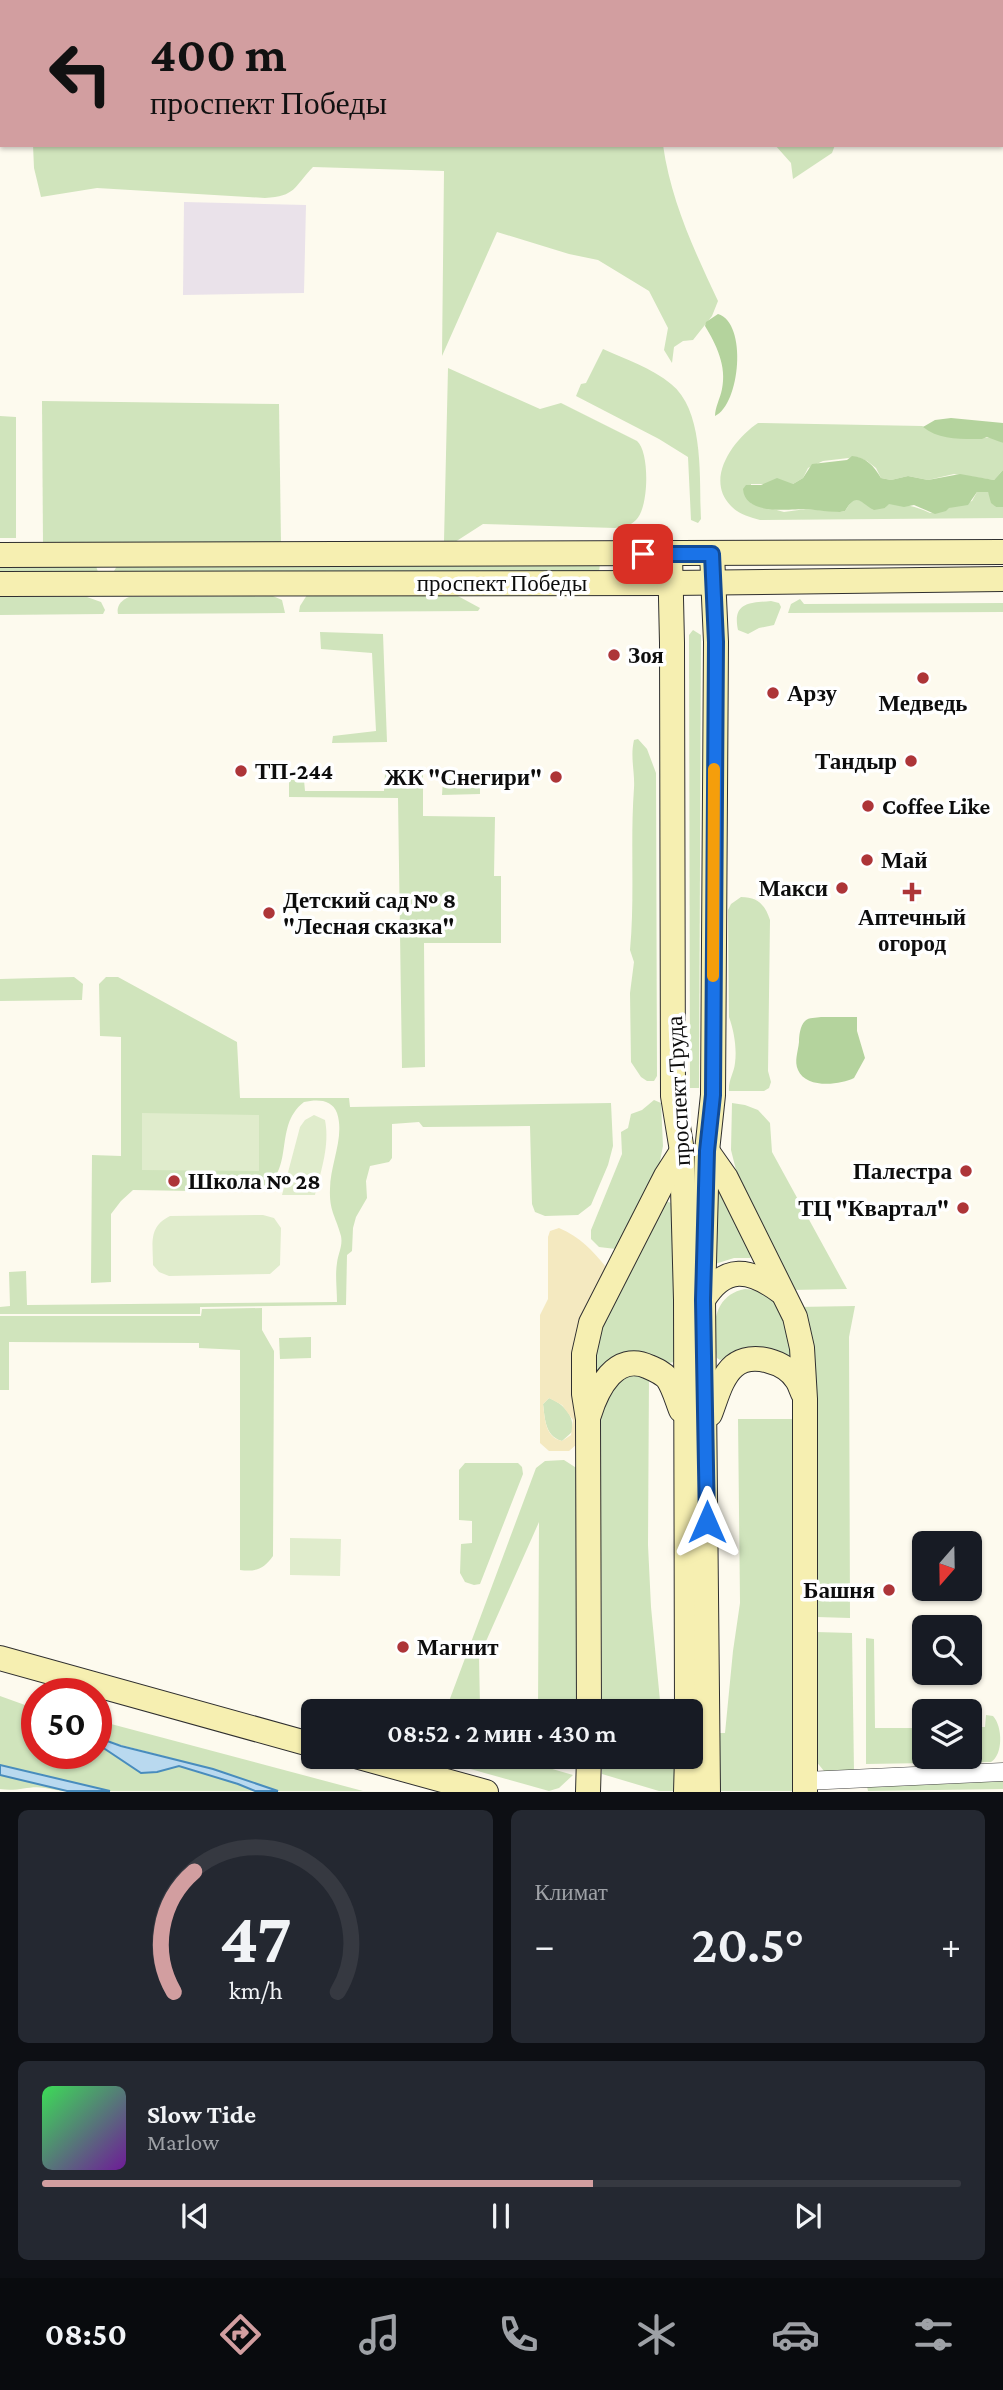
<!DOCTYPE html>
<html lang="ru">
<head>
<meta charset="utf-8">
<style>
	body { margin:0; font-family:"Crimson Pro",serif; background:#242831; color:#f1f3f6; height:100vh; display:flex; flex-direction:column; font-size:26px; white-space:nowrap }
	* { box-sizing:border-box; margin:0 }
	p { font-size:23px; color:#9ea1a6 }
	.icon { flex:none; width:38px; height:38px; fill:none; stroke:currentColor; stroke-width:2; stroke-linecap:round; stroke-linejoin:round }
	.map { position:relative; height:1792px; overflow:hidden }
	.details { display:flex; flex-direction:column; gap:18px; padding:18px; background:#0d0f14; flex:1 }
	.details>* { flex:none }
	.guide { position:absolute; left:0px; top:0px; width:1004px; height:147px; box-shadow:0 2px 5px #0004; background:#d29ea0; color:#111; overflow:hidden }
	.needle { width:46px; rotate:200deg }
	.fabs { position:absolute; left:912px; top:1531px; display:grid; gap:14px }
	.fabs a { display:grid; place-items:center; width:70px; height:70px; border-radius:10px; background:#171b24; box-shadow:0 2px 5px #0004; font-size:35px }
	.speed { position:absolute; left:21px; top:1678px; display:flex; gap:14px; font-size:35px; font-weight:700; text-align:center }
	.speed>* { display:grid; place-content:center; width:91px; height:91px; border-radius:50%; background:#171b24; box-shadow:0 2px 5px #0004; line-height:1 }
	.speed .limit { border:10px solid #d22; background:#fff; color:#111 }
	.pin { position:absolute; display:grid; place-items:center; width:60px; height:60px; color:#fff; margin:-30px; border-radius:14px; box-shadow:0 4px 10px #0006 }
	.me { position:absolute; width:77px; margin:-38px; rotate:0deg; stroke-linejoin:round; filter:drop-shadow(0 0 5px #0008) }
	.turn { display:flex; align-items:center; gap:24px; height:147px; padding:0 35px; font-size:32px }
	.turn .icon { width:91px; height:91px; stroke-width:2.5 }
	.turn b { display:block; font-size:49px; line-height:60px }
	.big { font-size:52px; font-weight:600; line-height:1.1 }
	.details .card { flex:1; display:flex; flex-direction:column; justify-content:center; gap:10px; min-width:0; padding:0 24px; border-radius:10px; background:#242831 }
	.details .dial { align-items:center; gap:0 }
	.dial svg { height:182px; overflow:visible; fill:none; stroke:#363941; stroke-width:7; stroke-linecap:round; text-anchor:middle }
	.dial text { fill:#f1f3f6; stroke:none }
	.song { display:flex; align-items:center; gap:21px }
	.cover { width:84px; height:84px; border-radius:10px; background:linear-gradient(135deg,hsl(130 70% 55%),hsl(280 70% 35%)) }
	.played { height:7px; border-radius:4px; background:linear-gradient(90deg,#d29ea0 60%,#363941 60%) }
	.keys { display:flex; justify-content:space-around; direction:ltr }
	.heat { display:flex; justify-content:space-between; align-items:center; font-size:38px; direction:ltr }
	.details .tiles { flex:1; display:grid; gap:18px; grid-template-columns:1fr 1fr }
	.card:last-child { grid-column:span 2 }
	.trip { position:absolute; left:301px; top:1699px; width:402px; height:70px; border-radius:10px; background:#171b24; box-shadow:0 2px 5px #0004; font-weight:600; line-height:70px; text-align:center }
	.menu { display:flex; height:112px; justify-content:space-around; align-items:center; background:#090b0e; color:#9ea1a6 }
	.menu .icon { width:49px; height:49px }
	.menu .selected { color:#d29ea0 }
	.menu b { font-size:32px; color:#f1f3f6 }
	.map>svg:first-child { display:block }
	.industrial { fill:#eae2ea }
	.green { fill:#d0e4bc }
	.forest { fill:#b4d39d }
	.sand { fill:#f4e9c0; fill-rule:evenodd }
	.pitch { fill:#e0eccc }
	.water { fill:#b9d9ef; stroke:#488cbd; stroke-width:2 }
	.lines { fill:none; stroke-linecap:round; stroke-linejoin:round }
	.street-casing { stroke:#404040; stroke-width:19 }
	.secondary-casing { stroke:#2f2f2f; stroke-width:26 }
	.street { stroke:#fff; stroke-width:18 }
	.secondary { stroke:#f6efb1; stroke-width:24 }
	.route-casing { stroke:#114b97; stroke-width:18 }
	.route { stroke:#1a73e8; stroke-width:12 }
	.slow { stroke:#f59e0b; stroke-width:12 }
	.poi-dot { fill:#ad3538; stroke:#fff; stroke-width:2.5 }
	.labels { text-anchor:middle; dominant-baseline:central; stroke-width:7; stroke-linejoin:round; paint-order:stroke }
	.street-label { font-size:23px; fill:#0d0d0d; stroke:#fff }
	.poi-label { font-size:23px; font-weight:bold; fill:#0d0d0d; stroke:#fff; text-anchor:start }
</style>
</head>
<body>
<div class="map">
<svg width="1003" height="1792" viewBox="0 0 1003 1792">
	<rect width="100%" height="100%" fill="#fdfaee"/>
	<path class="industrial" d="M184,202L306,205L304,293L183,295Z"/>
	<g class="green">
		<path d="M0,0H643V2H2L0,86Z"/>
		<rect x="660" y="0" width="268" height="2"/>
		<path d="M33,145H663C671,201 694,250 718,301L712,316L693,340L683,341L674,347L672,363L664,350L668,328L649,291L598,260L569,254L497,232L442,356L444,171L313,167C293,188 296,196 265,198L97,188L41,197L34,168Z"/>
		<path d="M775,145H835L832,153L793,179L791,163Z"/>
		<path d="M603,349C625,359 652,368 671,384C705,411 699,479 701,519L698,523L691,520L688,457L659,439L576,396L581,384L586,383Z"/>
		<path d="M448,368L540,409L561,403L637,441C650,452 649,508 636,520C630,526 623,527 615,528L483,524L455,542L444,541Z"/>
		<path d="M42,401L279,404L281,543L43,545Z"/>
		<path d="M0,416L16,417V538H0Z"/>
		<path d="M758,423L922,426L954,437L976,439L992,437L1003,443V470L994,480L954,474L928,480L908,476L891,480L881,478L876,468L867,461L857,457L823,461L808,468L803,478L793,484H751V503L784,512L806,509L840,512L845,511L851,502L855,499L885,508L888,504C903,504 916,506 930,513L972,501L977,492H988L996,507H1003V518L760,520C750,517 738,514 731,506C704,479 734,439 758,423Z"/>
		<path d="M600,564L599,572L114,571L117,566Z"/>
		<path d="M0,565L96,566L98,572L0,576Z"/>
		<path d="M307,595H456L480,608L478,611L299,612L300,606Z"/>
		<path d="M273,596L282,600L285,613L118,614C116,605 122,600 129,597Z"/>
		<path d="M0,597H87L101,602L105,610L103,614L0,615Z"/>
		<path d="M800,599L804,604L1003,603V612L788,613L791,604Z"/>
		<path d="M771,601L779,603L781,607L774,625L759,628L748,634L738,630C732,602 750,603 771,601Z"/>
		<path d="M693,630L701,635L699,1088H690L689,635Z"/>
		<path d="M320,632L383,634L387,742L332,743L333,736L376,731L372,653L321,649Z"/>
		<path d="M638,739L647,749L656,773L657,1076L654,1081H647L641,1077L631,1062L630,993L634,962L630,950C635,897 630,842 634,788C635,772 630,757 634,740Z"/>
		<path d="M423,771V816L495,817L494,876H501V943H424L425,1067L402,1068L398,798L289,797V780H304L305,791H384L385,774Z"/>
		<path d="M443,779H480V794L442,795Z"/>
		<path d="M741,897C758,897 765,905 770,920L768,1071L771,1082L769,1088L764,1091H729C728,1081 734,1073 735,1063C737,1048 734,1031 729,1017L728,910L731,904Z"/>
		<path d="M74,977L83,984L82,1000L0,1001V979Z"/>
		<path d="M106,977H118L237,1042L240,1098H349L350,1107L611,1103L613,1146L608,1165L591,1205L578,1215L545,1216L535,1212L532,1204L530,1126L423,1127L419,1122L392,1124V1158L389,1162L370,1166L366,1181L367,1198L356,1217L353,1228L352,1251L347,1255L346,1305L200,1307V1314H0V1307L10,1306L9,1272L26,1271L27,1305L337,1302C337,1289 335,1275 337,1263C338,1254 343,1246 341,1236C336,1217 329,1211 330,1189C330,1164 345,1137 337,1113C332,1099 317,1099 304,1102C270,1128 300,1177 253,1192L133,1190L121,1201L111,1214V1282L91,1283L92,1155L121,1156V1037L100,1036L99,984Z"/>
		<path d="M654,1100L661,1103L663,1146L658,1171L616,1249L599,1247L591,1239V1230L622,1154L621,1132L628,1128L631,1114L642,1110Z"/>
		<path d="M732,1103L745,1105L758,1110L770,1123L772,1152L847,1289L791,1290L739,1182L731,1150Z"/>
		<path d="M717,1188L752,1255L750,1258H734L715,1264Z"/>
		<path d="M666,1201L671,1203L674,1210L675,1362L596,1374L594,1366L601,1327Z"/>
		<path d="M745,1289C787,1291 788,1332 797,1365L738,1353L720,1360L717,1358C711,1330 712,1295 745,1289Z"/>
		<path d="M855,1306L849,1337L850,1618L817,1617L797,1307Z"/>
		<path d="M262,1308V1330L274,1351L273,1556C264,1569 256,1572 240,1570V1350L199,1348V1343L9,1342V1390H0V1316H201L202,1309Z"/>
		<path d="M311,1337V1358L280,1359L279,1338Z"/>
		<path d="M617,1375L649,1376L648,1545L651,1607L661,1711L602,1712L600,1410Z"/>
		<path d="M549,1398C564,1404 575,1416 572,1432L562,1441C545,1436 545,1419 543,1404Z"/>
		<path d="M738,1419H793V1791H659L602,1774V1757H691V1733H725L733,1651L740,1603Z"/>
		<path d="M564,1460L578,1469L577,1711H538L539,1522L479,1657L480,1707L499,1711L445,1712L536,1468L545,1461Z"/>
		<path d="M465,1463H518L522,1467L523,1474L480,1584L474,1585L465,1582L460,1573L461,1544L472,1543V1521L459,1520V1470Z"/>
		<path d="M816,1632L852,1633L854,1772L824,1771L815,1760Z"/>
		<path d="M866,1638L874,1639L875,1728H924V1757H970V1727H985L986,1715L993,1716C1003,1727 1003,1755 991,1762L866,1764Z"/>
		<path d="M0,1696L25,1705L37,1704V1754H96V1743L141,1773L157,1772L179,1766L238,1784L255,1791H110L0,1765Z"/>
		<path d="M96,1720L363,1791H278L213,1769L106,1741L96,1737Z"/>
		<path d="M440,1757H511L573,1775L559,1788L549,1791L449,1763Z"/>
		<path d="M0,1775L67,1791C59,1791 53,1789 45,1788C29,1785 19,1792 0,1789Z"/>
		<path d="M1003,1776V1789L868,1791L866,1782Z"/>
	</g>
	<g class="forest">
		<path d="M718,314C748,323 740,405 715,416C715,407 720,399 722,389C727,366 716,344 705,326L706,322Z"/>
		<path d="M951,418L1003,423V443L987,437L982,439C961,439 939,440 923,427L935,420Z"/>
		<path d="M852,456C866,457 874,466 881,478L891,480L908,476L928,480L960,474L994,480L1003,470V507H996L991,503L988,492H977L968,505L949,508L946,511L935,514L914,505L904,507L889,504L885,508L874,510C860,503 857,491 845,511L840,512C829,512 818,510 806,509C789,509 745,516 743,489L746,485H761L777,478L793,484L803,478L812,464L847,460Z"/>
		<path d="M821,1017H857V1031L865,1058L854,1078C840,1085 806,1089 798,1070C794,1061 798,1052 799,1042C799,1036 800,1026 805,1021C809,1017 816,1018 821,1017Z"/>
	</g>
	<path class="sand" d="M559,1228C580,1237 592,1250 606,1267L577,1444L569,1451H549L540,1443V1315L548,1299V1237L550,1231ZM549,1398L562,1405L573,1420L571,1435L562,1441C545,1437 545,1419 543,1404Z"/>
	<g class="pitch">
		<path d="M142,1113L259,1115V1171L142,1170Z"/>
		<path d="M314,1115L325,1120C330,1145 321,1171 315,1195H282L300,1127L305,1120Z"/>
		<path d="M170,1216L263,1215L274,1218L281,1228L280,1265L270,1274L169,1276L159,1272L153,1265C153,1243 148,1227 170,1216Z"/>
		<path d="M290,1538L341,1539L340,1576L290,1575Z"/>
	</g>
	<g class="water">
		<path d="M96,1737L121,1746L213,1769L278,1791H255L238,1784L179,1766L157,1772L141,1773L96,1743Z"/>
		<path d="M0,1765L110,1791H67L0,1775Z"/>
	</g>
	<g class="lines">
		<defs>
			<path id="street" d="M805,1781L1003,1772"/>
			<g id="secondary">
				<path d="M670,554L672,643L673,1096L682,1151L686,1300L687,1712"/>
				<path d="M0,555L1003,552"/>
				<path d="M0,584L671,583L1003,579"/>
				<path d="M707,1151L726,1178L795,1317L802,1348L805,1399V1792"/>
				<path d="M703,1300C725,1264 750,1269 780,1291"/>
				<path d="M710,1414C716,1399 721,1377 734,1366C752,1351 786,1362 797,1380C800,1384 801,1390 804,1395"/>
				<path d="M589,1415C597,1389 616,1351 649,1367C656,1370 663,1373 668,1379C674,1388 677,1400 681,1410"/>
				<path d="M0,1658L313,1745"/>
				<path d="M589,1712L588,1419L584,1394V1354L591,1323L666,1176L682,1151"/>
				<path d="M359,1757L486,1792"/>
				<path d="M588,1792L589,1757"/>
				<path d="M686,1792L687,1757"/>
				<path d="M708,1792L703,1300L707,1151L713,1095L716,642L712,554"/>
			</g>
		</defs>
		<use href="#street" class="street-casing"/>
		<use href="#secondary" class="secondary-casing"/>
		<use href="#street" class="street"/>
		<use href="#secondary" class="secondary"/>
	</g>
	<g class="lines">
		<defs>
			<path id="route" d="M643,554H712L716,642L713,1095L707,1151L703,1300L707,1522"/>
		</defs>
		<use href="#route" class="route-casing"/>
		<use href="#route" class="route"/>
		<path class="slow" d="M713,976L714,769"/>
	</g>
	<g class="poi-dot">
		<circle cx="614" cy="655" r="7"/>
		<circle cx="923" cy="678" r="7"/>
		<circle cx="773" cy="693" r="7"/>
		<circle cx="911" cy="761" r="7"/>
		<circle cx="241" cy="771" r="7"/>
		<circle cx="556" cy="777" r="7"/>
		<circle cx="868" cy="806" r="7"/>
		<circle cx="867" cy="860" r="7"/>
		<circle cx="842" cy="888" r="7"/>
		<path d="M908.5 881.5h7v7h7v7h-7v7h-7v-7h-7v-7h7z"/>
		<circle cx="269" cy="913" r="7"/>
		<circle cx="966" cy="1171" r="7"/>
		<circle cx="174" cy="1181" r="7"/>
		<circle cx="963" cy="1208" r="7"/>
		<circle cx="889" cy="1590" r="7"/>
		<circle cx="403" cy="1647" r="7"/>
	</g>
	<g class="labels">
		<g class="street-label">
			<text x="502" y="583">проспект Победы</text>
			<text transform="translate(678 1091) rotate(-93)">проспект Труда</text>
		</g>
		<g class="poi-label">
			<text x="628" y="655">Зоя</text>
			<text x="787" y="693">Арзу</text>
			<text x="923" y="703" text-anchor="middle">Медведь</text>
			<text x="897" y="761" text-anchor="end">Тандыр</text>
			<text x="255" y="771">ТП-244</text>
			<text x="542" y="777" text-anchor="end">ЖК "Снегири"</text>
			<text x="882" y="806">Coffee Like</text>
			<text x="881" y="860">Май</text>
			<text x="828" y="888" text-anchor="end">Макси</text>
			<text x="283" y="900">Детский сад № 8<tspan x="283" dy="26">"Лесная сказка"</tspan></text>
			<text x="912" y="917" text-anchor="middle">Аптечный<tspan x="912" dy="26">огород</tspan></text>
			<text x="952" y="1171" text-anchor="end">Палестра</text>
			<text x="188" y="1181">Школа № 28</text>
			<text x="949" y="1208" text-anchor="end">ТЦ "Квартал"</text>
			<text x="875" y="1590" text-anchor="end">Башня</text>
			<text x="417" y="1647">Магнит</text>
		</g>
	</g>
</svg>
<div class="fabs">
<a><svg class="needle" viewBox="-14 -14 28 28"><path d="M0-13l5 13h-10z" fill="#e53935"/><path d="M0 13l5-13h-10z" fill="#9ea1a6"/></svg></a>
<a><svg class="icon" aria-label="search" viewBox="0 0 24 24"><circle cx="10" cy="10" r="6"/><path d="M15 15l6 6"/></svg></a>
<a><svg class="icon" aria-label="layers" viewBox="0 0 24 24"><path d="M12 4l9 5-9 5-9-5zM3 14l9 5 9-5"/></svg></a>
</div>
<div class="speed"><div class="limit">50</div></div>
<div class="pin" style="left:643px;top:554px;background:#d93025"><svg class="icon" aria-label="arrive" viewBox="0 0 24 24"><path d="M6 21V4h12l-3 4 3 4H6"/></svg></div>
<svg class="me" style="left:707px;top:1522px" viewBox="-20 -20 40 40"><path d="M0-17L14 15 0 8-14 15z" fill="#1a73e8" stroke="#fff" stroke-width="4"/></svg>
<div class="trip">08:52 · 2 мин · 430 m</div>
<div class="guide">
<div class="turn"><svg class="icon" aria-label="left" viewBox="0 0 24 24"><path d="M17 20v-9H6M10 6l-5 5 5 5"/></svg><div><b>400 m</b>проспект Победы</div></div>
</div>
</div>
<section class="details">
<div class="tiles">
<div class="card dial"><svg viewBox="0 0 100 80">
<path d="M14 69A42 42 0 1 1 86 69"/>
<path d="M14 69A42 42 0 0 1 23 16" stroke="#d29ea0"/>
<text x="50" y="56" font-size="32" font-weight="700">47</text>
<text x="50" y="72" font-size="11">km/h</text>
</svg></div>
<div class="card"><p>Климат</p>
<div class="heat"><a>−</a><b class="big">20.5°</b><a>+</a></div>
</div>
<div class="card">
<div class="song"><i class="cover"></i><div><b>Slow Tide</b><p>Marlow</p></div></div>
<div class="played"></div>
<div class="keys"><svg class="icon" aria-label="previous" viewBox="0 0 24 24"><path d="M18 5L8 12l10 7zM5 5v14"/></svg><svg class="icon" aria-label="pause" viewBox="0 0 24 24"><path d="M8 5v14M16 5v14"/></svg><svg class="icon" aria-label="next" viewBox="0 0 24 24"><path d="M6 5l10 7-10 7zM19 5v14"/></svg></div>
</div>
</div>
</section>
<nav class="menu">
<b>08:50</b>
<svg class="icon selected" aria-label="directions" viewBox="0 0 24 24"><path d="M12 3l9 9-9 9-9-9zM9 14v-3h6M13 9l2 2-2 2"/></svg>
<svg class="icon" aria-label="music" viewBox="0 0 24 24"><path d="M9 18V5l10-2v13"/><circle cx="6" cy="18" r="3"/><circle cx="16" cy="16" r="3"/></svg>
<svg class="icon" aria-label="phone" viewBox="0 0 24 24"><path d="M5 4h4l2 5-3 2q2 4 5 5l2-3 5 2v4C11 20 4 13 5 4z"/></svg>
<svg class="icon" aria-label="climate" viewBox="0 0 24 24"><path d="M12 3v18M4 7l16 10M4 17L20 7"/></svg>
<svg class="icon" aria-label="car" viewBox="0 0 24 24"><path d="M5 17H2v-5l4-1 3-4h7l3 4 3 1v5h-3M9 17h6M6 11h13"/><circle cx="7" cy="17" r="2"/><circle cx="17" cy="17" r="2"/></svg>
<svg class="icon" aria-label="filters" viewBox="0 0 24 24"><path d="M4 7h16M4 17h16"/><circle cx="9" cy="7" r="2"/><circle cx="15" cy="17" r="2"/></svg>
</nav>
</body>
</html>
